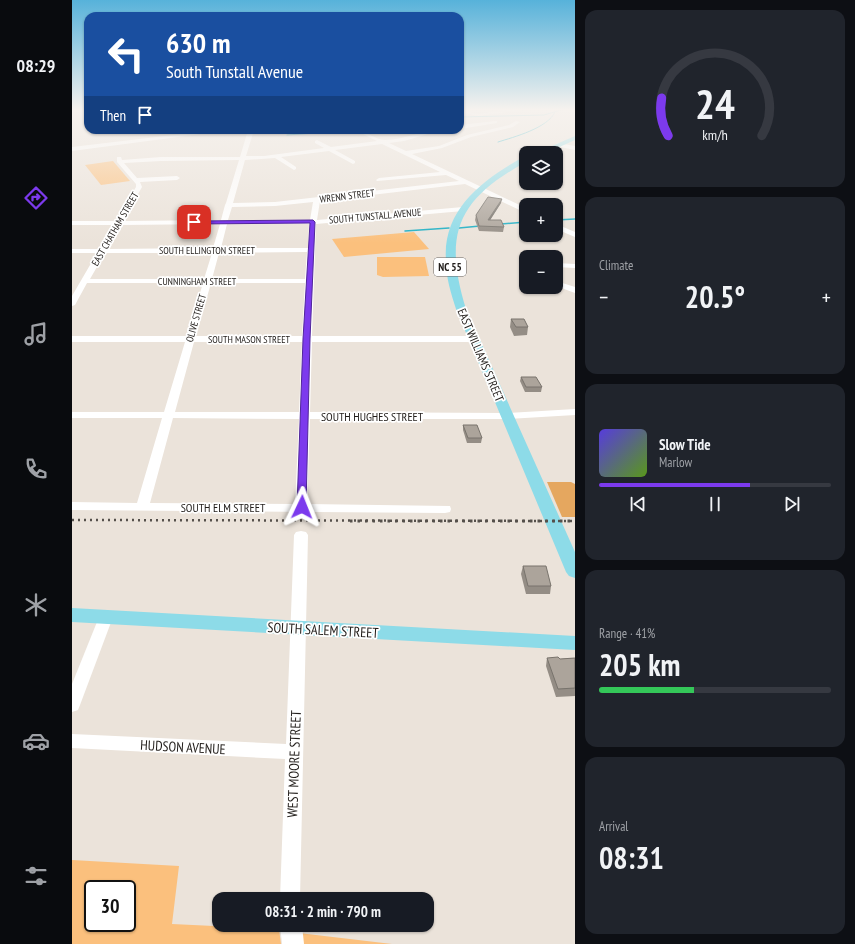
<!DOCTYPE html>
<html lang="en">
<head>
<meta charset="utf-8">
<style>
	body { margin:0; font-family:"PT Sans Narrow",sans-serif; background:#20242c; color:#f1f3f6; height:100vh; display:flex; flex-direction:column; font-size:15px; white-space:nowrap }
	* { box-sizing:border-box; margin:0 }
	p { font-size:13px; color:#9ea1a6 }
	.icon { flex:none; width:22px; height:22px; fill:none; stroke:currentColor; stroke-width:2; stroke-linecap:round; stroke-linejoin:round }
	.map { position:relative; flex:1; overflow:hidden }
	.panel { display:flex; flex-direction:column; gap:10px; padding:10px; background:#0d0f14; width:280px }
	.panel>* { flex:none }
	.top-card { position:absolute; left:12px; top:12px; width:380px; height:122px; border-radius:12px; box-shadow:0 1px 3px #0004; background:#1a4fa0; color:#fff; overflow:hidden }
	.buttons { position:absolute; left:447px; top:146px; display:grid; gap:8px }
	.buttons a { display:grid; place-items:center; width:44px; height:44px; border-radius:8px; background:#171b24; box-shadow:0 1px 3px #0004; font-size:20px }
	.speed { position:absolute; left:12px; top:880px; display:flex; gap:8px; font-size:20px; font-weight:700; text-align:center }
	.speed>* { display:grid; place-content:center; width:52px; height:52px; border-radius:50%; background:#171b24; box-shadow:0 1px 3px #0004; line-height:1 }
	.speed .limit { border:2px solid #111; border-radius:6px; background:#fff; color:#111 }
	.pin { position:absolute; display:grid; place-items:center; width:34px; height:34px; color:#fff; margin:-17px; border-radius:8px; box-shadow:0 2px 6px #0006 }
	.me { position:absolute; width:44px; margin:-22px; rotate:2deg; stroke-linejoin:round; filter:drop-shadow(0 0 3px #0008) }
	.turn { display:flex; align-items:center; gap:14px; height:84px; padding:0 16px; font-size:18px }
	.turn .icon { width:52px; height:52px; stroke-width:2.5 }
	.turn b { display:block; font-size:28px; line-height:34px }
	.then { display:flex; align-items:center; height:38px; padding:0 16px; background:#0003; gap:8px; font-size:15px }
	.big { font-size:30px; font-weight:600; line-height:1.1 }
	.panel .widget { flex:1; display:flex; flex-direction:column; justify-content:center; gap:6px; min-width:0; padding:0 14px; border-radius:12px; background:#20242c }
	.panel .dial { align-items:center; gap:0 }
	.dial svg { height:104px; overflow:visible; fill:none; stroke:#363941; stroke-width:7; stroke-linecap:round; text-anchor:middle }
	.dial text { fill:#f1f3f6; stroke:none }
	.song { display:flex; align-items:center; gap:12px }
	.cover { width:48px; height:48px; border-radius:6px; background:linear-gradient(135deg,hsl(250 70% 55%),hsl(90 70% 35%)) }
	.played { height:4px; border-radius:2px; background:linear-gradient(90deg,#7c3aed 65%,#363941 65%) }
	.keys { display:flex; justify-content:space-around; direction:ltr }
	.heat { display:flex; justify-content:space-between; align-items:center; font-size:22px; direction:ltr }
	.charge { height:6px; border-radius:3px; background:linear-gradient(90deg,#34c759 41%,#363941 0) }
	.trip { position:absolute; left:140px; top:892px; width:222px; height:40px; border-radius:12px; background:#171b24; box-shadow:0 1px 3px #0004; font-weight:600; line-height:40px; text-align:center }
	main { display:flex; flex:1; min-height:0 }
	.tab-bar { display:flex; flex-direction:column; width:72px; justify-content:space-around; align-items:center; background:#090b0e; color:#9ea1a6 }
	.tab-bar .icon { width:28px; height:28px }
	.tab-bar .selected { color:#7c3aed }
	.tab-bar b { font-size:18px; color:#f1f3f6 }
	.map>svg:first-child { display:block }
	.green { fill:#fbc07d; fill-rule:evenodd }
	.forest { fill:#e5a75f }
	.lines { fill:none; stroke-linecap:round; stroke-linejoin:round }
	.stream-far1 { stroke:#1dafc4; stroke-width:1 }
	.stream { stroke:#1dafc4; stroke-width:1.5 }
	.minor { fill:#fff; fill-rule:evenodd }
	.major { fill:#8ddbe8; fill-rule:evenodd }
	.rail-far1 { stroke:#55504b; stroke-width:2.5; stroke-dasharray:2 4; stroke-linecap:butt }
	.rail { stroke:#55504b; stroke-width:3; stroke-dasharray:2.5 5; stroke-linecap:butt }
	.wall { fill:#948d85 }
	.shaded-wall { fill:#78736c }
	.building { fill:#aca49b; stroke:#78736c }
	.route { fill:#7c3aed; stroke:#51269a }
	.labels { text-anchor:middle; dominant-baseline:central; stroke-width:3.5; stroke-linejoin:round; paint-order:stroke }
	.far-street-label { font-size:10px; fill:#211d1a; stroke:#fff }
	.shield { fill:#fff; stroke:#64615f; stroke-width:1 }
	.shield-label { font-size:11px; font-weight:bold; fill:#211d1a }
	.street-label { font-size:12px; fill:#211d1a; stroke:#fff }
	.near-street-label { font-size:14px; fill:#211d1a; stroke:#fff }
</style>
</head>
<body>
<main>
<nav class="tab-bar">
<b>08:29</b>
<svg class="icon selected" aria-label="directions" viewBox="0 0 24 24"><path d="M12 3l9 9-9 9-9-9zM9 14v-3h6M13 9l2 2-2 2"/></svg>
<svg class="icon" aria-label="music" viewBox="0 0 24 24"><path d="M9 18V5l10-2v13"/><circle cx="6" cy="18" r="3"/><circle cx="16" cy="16" r="3"/></svg>
<svg class="icon" aria-label="phone" viewBox="0 0 24 24"><path d="M5 4h4l2 5-3 2q2 4 5 5l2-3 5 2v4C11 20 4 13 5 4z"/></svg>
<svg class="icon" aria-label="climate" viewBox="0 0 24 24"><path d="M12 3v18M4 7l16 10M4 17L20 7"/></svg>
<svg class="icon" aria-label="car" viewBox="0 0 24 24"><path d="M5 17H2v-5l4-1 3-4h7l3 4 3 1v5h-3M9 17h6M6 11h13"/><circle cx="7" cy="17" r="2"/><circle cx="17" cy="17" r="2"/></svg>
<svg class="icon" aria-label="filters" viewBox="0 0 24 24"><path d="M4 7h16M4 17h16"/><circle cx="9" cy="7" r="2"/><circle cx="15" cy="17" r="2"/></svg>
</nav>
<div class="map">
<svg width="503" height="944" viewBox="0 0 503 944">
	<rect width="100%" height="100%" fill="#ebe3da"/>
	<g class="green">
		<path d="M41,161L58,181L29,185L13,165Z"/>
		<path d="M342,232L357,249L272,257L260,239Z"/>
		<path d="M305,257H353L357,276L311,277L305,275Z"/>
		<path d="M0,860L107,866L100,924L207,929L209,944H0ZM21,889H55V923H21Z"/>
		<path d="M227,933L320,944H228Z"/>
	</g>
	<path class="forest" d="M475,482H499L503,484V517H490Z"/>
	<g class="lines">
		<g class="stream-far1">
			<path d="M388,117L472,115L489,110"/>
			<path d="M215,135L286,130"/>
			<path d="M426,142C442,137 476,128 483,112"/>
		</g>
		<g class="stream">
			<path d="M484,220L503,219"/>
			<path d="M429,224L454,222"/>
			<path d="M387,228L408,226"/>
			<path d="M333,231L377,228"/>
		</g>
		<g class="minor">
			<path d="M388,110L406,114L432,110H449L406,116L388,112Z"/>
			<path d="M423,121H425V123L388,129V125Z"/>
			<path d="M444,121L448,122L441,127L399,137L370,148L340,154L454,208V213L393,184L248,201L245,220L391,207L394,209L391,211L244,224L240,336H402L407,339L402,342H240L238,412L435,413L503,409V415L435,419H238L235,504L378,506L379,509L378,512L373,513L0,510V502L65,503L90,418H0V412H92L113,342H0V336H115L131,283H15L3,305L0,306V296L25,253H0V249H28L42,225H0V221H44L64,187V184L45,162V157H49L50,160L89,157H168L176,130H182L174,156H192L252,148L243,143V141L245,140L259,147L305,141L283,130C294,130 303,140 313,140C332,140 350,130 370,130L332,141L317,143L334,151L367,146L395,135L437,125ZM310,144L368,172L307,178L304,180L305,181L374,175L387,181L203,202L161,203L173,160L203,158L222,170L224,169V167L209,157L257,151L281,164L283,163V161L263,150ZM167,160L154,203L153,205L149,220L51,221L70,187L68,182L105,180L108,178L105,176L65,178L52,163L89,161ZM241,202L238,220H156L160,207L203,206ZM148,224L141,248L35,249L49,225ZM155,224H237L236,248H149ZM235,252L233,279H140L147,253ZM33,253H140L132,279H18ZM139,283H233L230,336H124ZM122,342H230L227,412H103ZM101,418L227,419L223,504L78,503Z"/>
			<path d="M143,130H159L0,151V147Z"/>
			<path d="M486,143L503,146V150L484,146L483,145Z"/>
			<path d="M484,224L503,232V237L484,229Z"/>
			<path d="M484,263L503,264V268L484,267Z"/>
			<path d="M484,281L503,287V293L484,286Z"/>
			<path d="M229,531L234,532L236,535L228,899H208L213,759L0,748V734L214,744L222,535L224,532Z"/>
			<path d="M34,612L39,613L41,617L8,705L6,710L0,712V684L27,617L29,613Z"/>
			<path d="M208,925H230L232,944H210Z"/>
		</g>
		<g class="major">
			<path d="M503,136V140L474,153H464Z"/>
			<path d="M451,157H454V162C385,200 371,234 394,309L503,552V578L497,576L494,572L384,309C379,293 374,278 374,261C370,209 411,180 451,157Z"/>
			<path d="M0,608L503,636V650L0,622Z"/>
		</g>
		<path class="rail-far1" d="M0,520L503,521"/>
		<path class="rail" d="M278,521H503"/>
	</g>
	<g class="wall">
		<path d="M429,203L418,220L432,227L431,232L407,231L403,220L404,215Z"/>
		<path d="M439,319L456,327L455,335L442,336L438,327Z"/>
		<path d="M449,377L470,387L469,392H453L448,381Z"/>
		<path d="M391,425L410,438L409,443H395L391,430Z"/>
		<path d="M451,566L479,586L478,594H454L449,574Z"/>
		<path d="M475,658L488,659L503,658V696L484,697L474,666Z"/>
	</g>
	<g class="shaded-wall">
		<path d="M106,130H116V131L106,132Z"/>
		<path d="M430,199L429,203L415,225L416,220Z"/>
	</g>
	<g class="building">
		<path d="M416,197L430,199L416,220H429L432,227L407,226L404,215Z"/>
		<path d="M439,319H452L456,327H444Z"/>
		<path d="M449,377H464L470,387H454Z"/>
		<path d="M391,425H405L410,438H396Z"/>
		<path d="M451,566H474L479,586H456Z"/>
		<path d="M486,657L488,659L503,658V688L486,689L475,658Z"/>
	</g>
	<linearGradient id="sky" x2="0" y2="1"><stop stop-color="#57b2da"/><stop offset="0.45" stop-color="#f6f2ee"/><stop offset="1" stop-color="#f6f2ee" stop-opacity="0"/></linearGradient>
	<rect width="503" height="243" fill="url(#sky)"/>
	<path class="route" d="M241,220L243,222L238,339L234,507L230,510L225,507L231,339L238,223L122,224L119,222L122,221Z"/>
	<g class="labels">
		<g class="far-street-label">
			<text transform="translate(275 196) rotate(-7)">WRENN STREET</text>
			<text transform="translate(303 216) rotate(-5)">SOUTH TUNSTALL AVENUE</text>
			<text transform="translate(43 229) rotate(-60)">EAST CHATHAM STREET</text>
			<text x="135" y="250">SOUTH ELLINGTON STREET</text>
			<text x="125" y="281">CUNNINGHAM STREET</text>
			<text transform="translate(124 318) rotate(-74)">OLIVE STREET</text>
			<text x="177" y="339">SOUTH MASON STREET</text>
		</g>
		<rect class="shield" x="362" y="258" width="32" height="18" rx="3"/>
		<g class="shield-label">
			<text x="378" y="267">NC 55</text>
		</g>
		<g class="street-label">
			<text transform="translate(409 355) rotate(67)">EAST WILLIAMS STREET</text>
			<text x="300" y="416">SOUTH HUGHES STREET</text>
			<text x="151" y="507">SOUTH ELM STREET</text>
		</g>
		<g class="near-street-label">
			<text transform="translate(251 630) rotate(3)">SOUTH SALEM STREET</text>
			<text transform="translate(111 747) rotate(3)">HUDSON AVENUE</text>
			<text transform="translate(222 764) rotate(-88)">WEST MOORE STREET</text>
		</g>
	</g>
</svg>
<div class="buttons">
<a><svg class="icon" aria-label="layers" viewBox="0 0 24 24"><path d="M12 4l9 5-9 5-9-5zM3 14l9 5 9-5"/></svg></a>
<a>+</a>
<a>−</a>
</div>
<div class="speed"><div class="limit">30</div></div>
<div class="pin" style="left:122px;top:222px;background:#d93025"><svg class="icon" aria-label="arrive" viewBox="0 0 24 24"><path d="M6 21V4h12l-3 4 3 4H6"/></svg></div>
<svg class="me" style="left:230px;top:507px" viewBox="-20 -20 40 40"><path d="M0-17L14 15 0 8-14 15z" fill="#7c3aed" stroke="#fff" stroke-width="4"/></svg>
<div class="trip">08:31 · 2 min · 790 m</div>
<div class="top-card">
<div class="turn"><svg class="icon" aria-label="left" viewBox="0 0 24 24"><path d="M17 20v-9H6M10 6l-5 5 5 5"/></svg><div><b>630 m</b>South Tunstall Avenue</div></div>
<div class="then">Then<svg class="icon" aria-label="arrive" viewBox="0 0 24 24"><path d="M6 21V4h12l-3 4 3 4H6"/></svg></div>
</div>
</div>
<section class="panel">
<div class="widget dial"><svg viewBox="0 0 100 80">
<path d="M14 69A42 42 0 1 1 86 69"/>
<path d="M14 69A42 42 0 0 1 9 40" stroke="#7c3aed"/>
<text x="50" y="56" font-size="32" font-weight="700">24</text>
<text x="50" y="72" font-size="11">km/h</text>
</svg></div>
<div class="widget"><p>Climate</p>
<div class="heat"><a>−</a><b class="big">20.5°</b><a>+</a></div>
</div>
<div class="widget">
<div class="song"><i class="cover"></i><div><b>Slow Tide</b><p>Marlow</p></div></div>
<div class="played"></div>
<div class="keys"><svg class="icon" aria-label="previous" viewBox="0 0 24 24"><path d="M18 5L8 12l10 7zM5 5v14"/></svg><svg class="icon" aria-label="pause" viewBox="0 0 24 24"><path d="M8 5v14M16 5v14"/></svg><svg class="icon" aria-label="next" viewBox="0 0 24 24"><path d="M6 5l10 7-10 7zM19 5v14"/></svg></div>
</div>
<div class="widget"><p>Range · 41%</p><b class="big">205 km</b><div class="charge"></div></div>
<div class="widget"><p>Arrival</p><b class="big">08:31</b></div>
</section>
</main>
</body>
</html>
